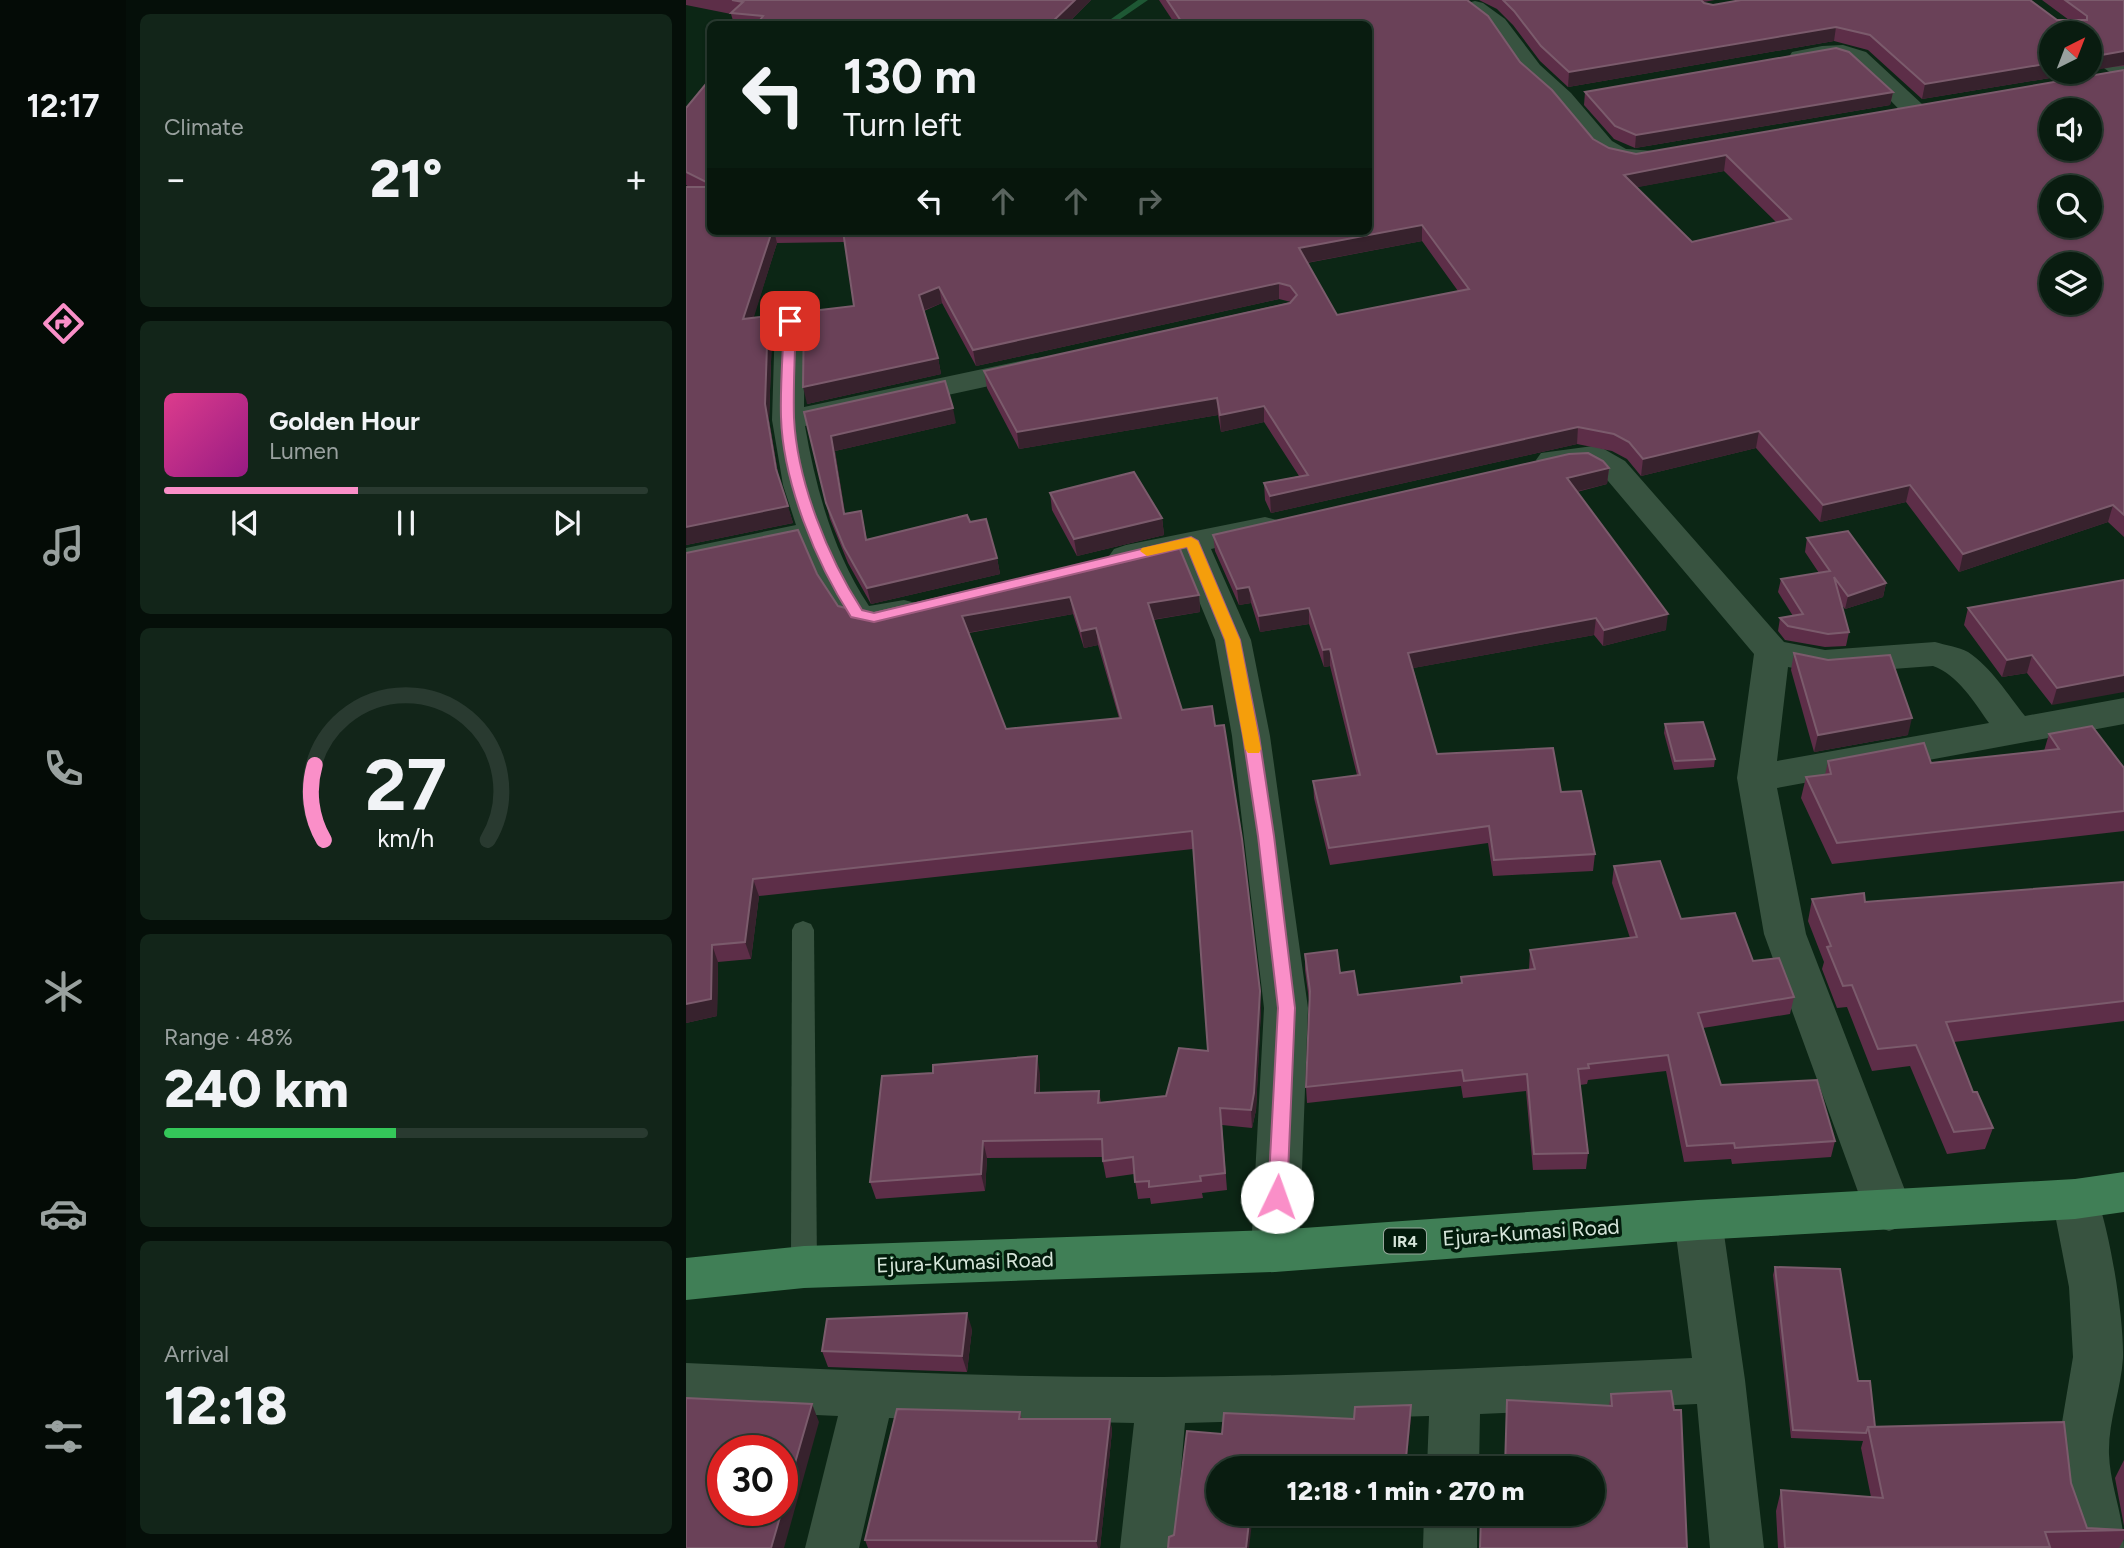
<!DOCTYPE html>
<html lang="en">
<head>
<meta charset="utf-8">
<style>
	body { margin:0; font-family:Figtree,sans-serif; background:#122519; color:#f1f3f6; height:100vh; display:flex; flex-direction:column; font-size:26px; white-space:nowrap }
	* { box-sizing:border-box; margin:0 }
	p { font-size:23px; color:#99a19f }
	.icon { flex:none; width:38px; height:38px; fill:none; stroke:currentColor; stroke-width:2; stroke-linecap:round; stroke-linejoin:round }
	.map { position:relative; flex:1; overflow:hidden }
	.panel { display:flex; flex-direction:column; gap:14px; padding:14px; background:#050f09; width:560px }
	.panel>* { flex:none }
	.hud { position:absolute; left:21px; top:21px; width:665px; height:214px; border-radius:10px; box-shadow:0 2px 5px #0004,0 0 0 2px #293a30; background:#091c10; color:#f1f3f6; overflow:hidden }
	.needle { width:46px; rotate:42deg }
	.buttons { position:absolute; left:1353px; top:21px; display:grid; gap:14px }
	.buttons a { display:grid; place-items:center; width:63px; height:63px; border-radius:50%; background:#091c10; box-shadow:0 2px 5px #0004,0 0 0 2px #293a30; font-size:35px }
	.speed { position:absolute; left:21px; top:1435px; display:flex; gap:14px; font-size:35px; font-weight:700; text-align:center }
	.speed>* { display:grid; place-content:center; width:91px; height:91px; border-radius:50%; background:#091c10; box-shadow:0 2px 5px #0004,0 0 0 2px #293a30; line-height:1 }
	.speed .limit { border:10px solid #d22; background:#fff; color:#111 }
	.pin { position:absolute; display:grid; place-items:center; width:60px; height:60px; color:#fff; margin:-30px; border-radius:14px; box-shadow:0 4px 10px #0006 }
	.me { position:absolute; width:77px; margin:-38px; rotate:3deg; stroke-linejoin:round; filter:drop-shadow(0 0 5px #0008) }
	.turn { display:flex; align-items:center; gap:24px; height:147px; padding:0 21px; font-size:32px }
	.turn .icon { width:91px; height:91px; stroke-width:2.5 }
	.turn b { display:block; font-size:49px; line-height:60px }
	.lanes { display:flex; align-items:center; height:66px; padding:0 21px; background:#0003; justify-content:center; gap:35px; direction:ltr }
	.lanes .off { opacity:.35 }
	.big { font-size:52px; font-weight:800; line-height:1.1 }
	.panel .widget { flex:1; display:flex; flex-direction:column; justify-content:center; gap:10px; min-width:0; padding:0 24px; border-radius:10px; background:#122519 }
	.panel .dial { align-items:center; gap:0 }
	.dial svg { height:182px; overflow:visible; fill:none; stroke:#293a30; stroke-width:7; stroke-linecap:round; text-anchor:middle }
	.dial text { fill:#f1f3f6; stroke:none }
	.song { display:flex; align-items:center; gap:21px }
	.cover { width:84px; height:84px; border-radius:10px; background:linear-gradient(135deg,hsl(330 70% 55%),hsl(310 70% 35%)) }
	.played { height:7px; border-radius:4px; background:linear-gradient(90deg,#fa8fc8 40%,#293a30 40%) }
	.keys { display:flex; justify-content:space-around; direction:ltr }
	.heat { display:flex; justify-content:space-between; align-items:center; font-size:38px; direction:ltr }
	.charge { height:10px; border-radius:5px; background:linear-gradient(90deg,#34c759 48%,#293a30 0) }
	.trip { position:absolute; left:520px; top:1456px; width:399px; height:70px; border-radius:35px; background:#091c10; box-shadow:0 2px 5px #0004,0 0 0 2px #293a30; font-weight:800; line-height:70px; text-align:center }
	main { display:flex; flex:1; min-height:0 }
	.tabs { display:flex; flex-direction:column; width:126px; justify-content:space-around; align-items:center; background:#040b06; color:#99a19f }
	.tabs .icon { width:49px; height:49px }
	.tabs .active { color:#fa8fc8 }
	.tabs b { font-size:32px; color:#f1f3f6 }
	.map>svg:first-child { display:block }
	.lines { fill:none; stroke-linecap:round; stroke-linejoin:round }
	.stream { fill:#1e5834; fill-rule:evenodd }
	.lane { fill:#385340; fill-rule:evenodd }
	.street { fill:#385340; fill-rule:evenodd }
	.primary { fill:#407f56; fill-rule:evenodd }
	.wall { fill:#5d2e48; fill-rule:evenodd }
	.shaded-wall { fill:#37222d }
	.building { fill:#6a4158; stroke:#7b5b6c; stroke-width:2; fill-rule:evenodd }
	.route { fill:#fa8fc8; stroke:#a25d82; stroke-width:2 }
	.slow { fill:#f59e0b }
	.labels { text-anchor:middle; dominant-baseline:central; stroke-width:7; stroke-linejoin:round; paint-order:stroke }
	.shield { fill:#031c0c; stroke:#97a99c; stroke-width:2 }
	.shield-label { font-size:16px; font-weight:bold; fill:#d6e5da }
	.near-street-label { font-size:21px; fill:#d6e5da; stroke:#031c0c }
</style>
</head>
<body>
<main>
<nav class="tabs">
<b>12:17</b>
<svg class="icon active" aria-label="directions" viewBox="0 0 24 24"><path d="M12 3l9 9-9 9-9-9zM9 14v-3h6M13 9l2 2-2 2"/></svg>
<svg class="icon" aria-label="music" viewBox="0 0 24 24"><path d="M9 18V5l10-2v13"/><circle cx="6" cy="18" r="3"/><circle cx="16" cy="16" r="3"/></svg>
<svg class="icon" aria-label="phone" viewBox="0 0 24 24"><path d="M5 4h4l2 5-3 2q2 4 5 5l2-3 5 2v4C11 20 4 13 5 4z"/></svg>
<svg class="icon" aria-label="climate" viewBox="0 0 24 24"><path d="M12 3v18M4 7l16 10M4 17L20 7"/></svg>
<svg class="icon" aria-label="car" viewBox="0 0 24 24"><path d="M5 17H2v-5l4-1 3-4h7l3 4 3 1v5h-3M9 17h6M6 11h13"/><circle cx="7" cy="17" r="2"/><circle cx="17" cy="17" r="2"/></svg>
<svg class="icon" aria-label="filters" viewBox="0 0 24 24"><path d="M4 7h16M4 17h16"/><circle cx="9" cy="7" r="2"/><circle cx="15" cy="17" r="2"/></svg>
</nav>
<section class="panel">
<div class="widget"><p>Climate</p>
<div class="heat"><a>−</a><b class="big">21°</b><a>+</a></div>
</div>
<div class="widget">
<div class="song"><i class="cover"></i><div><b>Golden Hour</b><p>Lumen</p></div></div>
<div class="played"></div>
<div class="keys"><svg class="icon" aria-label="previous" viewBox="0 0 24 24"><path d="M18 5L8 12l10 7zM5 5v14"/></svg><svg class="icon" aria-label="pause" viewBox="0 0 24 24"><path d="M8 5v14M16 5v14"/></svg><svg class="icon" aria-label="next" viewBox="0 0 24 24"><path d="M6 5l10 7-10 7zM19 5v14"/></svg></div>
</div>
<div class="widget dial"><svg viewBox="0 0 100 80">
<path d="M14 69A42 42 0 1 1 86 69"/>
<path d="M14 69A42 42 0 0 1 10 36" stroke="#fa8fc8"/>
<text x="50" y="56" font-size="32" font-weight="700">27</text>
<text x="50" y="72" font-size="11">km/h</text>
</svg></div>
<div class="widget"><p>Range · 48%</p><b class="big">240 km</b><div class="charge"></div></div>
<div class="widget"><p>Arrival</p><b class="big">12:18</b></div>
</section>
<div class="map">
<svg width="1438" height="1548" viewBox="0 0 1438 1548">
	<rect width="100%" height="100%" fill="#0c2615"/>
	<g class="lines">
		<path class="stream" d="M452,0H462L427,24H418Z"/>
		<path class="lane" d="M117,921L125,924L128,930L131,1267L127,1275L118,1278L109,1275L105,1267L106,930L109,924Z"/>
		<g class="street">
			<path d="M789,1L797,3L819,19L854,65L885,93L926,141L940,149L969,151L973,157L969,163L949,167L922,161L908,153L867,103L836,75L803,29L777,8L781,3Z"/>
			<path d="M1404,40L1413,42L1438,60V78L1429,76L1404,58Z"/>
			<path d="M1157,45L1180,52L1236,104L1240,109L1236,114L1227,117L1218,114C1204,101 1169,60 1150,59C1135,59 1121,66 1106,62L1103,57L1106,52L1136,46Z"/>
			<path d="M104,312L114,315L119,321L118,407L349,358L360,361L364,367L360,373L349,376L119,426C130,489 147,552 183,606L218,600L230,603L236,611L230,619L188,629L159,622L138,590L118,544L0,570V548L110,525L97,485L86,420L89,321L94,315Z"/>
			<path d="M907,446L918,449L939,461L1098,642L1139,650L1249,642C1259,645 1273,647 1282,652C1305,667 1322,695 1339,716L1438,698V724L1091,788L1120,934L1227,1211L1220,1225L1203,1231L1186,1225L1179,1211L1078,934L1051,778L1068,654L917,475L901,466L866,470L855,467L850,460L855,453ZM1247,666C1271,674 1289,703 1303,723L1091,761L1102,667L1139,674Z"/>
			<path d="M579,517L591,520L596,527L591,534L525,549L565,640L584,736L622,1008L613,1251L606,1266L589,1272L572,1266L565,1251L578,1008L546,736L529,640L494,555L440,567L428,563L423,556L428,549L440,545Z"/>
			<path d="M1389,1179L1406,1185C1423,1221 1438,1317 1437,1358C1435,1390 1422,1422 1423,1454C1424,1486 1438,1516 1438,1548H1393L1377,1504L1371,1452L1387,1357L1383,1287L1366,1199L1372,1185Z"/>
			<path d="M1012,1200L1029,1206L1036,1220L1059,1380L1078,1548H1024L1011,1404L794,1414L793,1468H741L743,1416L499,1423L488,1548H434L448,1423L203,1418L173,1548H119L152,1416L0,1409V1363C159,1370 318,1378 477,1377C653,1376 830,1366 1006,1358L988,1220L995,1206Z"/>
			<path d="M738,1514H791V1548H737Z"/>
		</g>
		<path class="primary" d="M1438,1172V1212L1389,1219L1012,1240L589,1272L118,1288L0,1300V1258L118,1246L589,1230L1012,1200L1389,1179Z"/>
	</g>
	<g class="wall">
		<path d="M0,0H405L381,24H48L45,14L0,5Z"/>
		<path d="M473,0H784L782,1L834,62L907,139L923,148L950,154L1438,70V537L1422,522L1273,572L1220,502L1134,522L1070,448L955,476L941,459L926,451L891,444L585,513L579,500L578,483L613,476L578,422L535,432L532,415L333,449L301,388L298,371L605,302L593,299L290,366L256,303L238,311L252,358L255,374L121,404L168,306L159,242L91,243L67,318L82,316L86,333L83,420L93,479L107,523L0,545V187H3L0,185V108L24,79V231H682V24H489ZM1038,171L1090,222L1006,242L951,187ZM736,241L772,291L651,315L621,263Z"/>
		<path d="M793,0H1029L1017,2L1027,5L1371,20H1383L1356,0H1438V66L1365,72H1400L1236,99L1182,50L1148,41L882,87L854,61L827,25L811,9Z"/>
		<path d="M899,92H1207L1204,105L949,148L928,139L898,105Z"/>
		<path d="M118,412L270,423L149,451L159,514L175,511L181,540L284,522L311,558L314,574L185,604L162,563L144,519Z"/>
		<path d="M923,468L921,484L891,492L980,630L917,646L908,635L727,668L751,754L875,792L909,854L907,871L807,876L802,843L644,865L628,798L627,781L671,775L644,666L638,667L623,624L574,632L565,603L553,605L529,551L527,535Z"/>
		<path d="M364,493L476,518L478,535L391,556L366,510Z"/>
		<path d="M1121,538L1200,583L1197,597L1159,609L1155,604L1163,632L1160,646L1139,647L1099,640L1092,631L1094,618L1107,616L1092,592L1095,579L1133,573L1119,552Z"/>
		<path d="M491,542L513,595L514,612L467,620L575,1008L570,1110L566,1128L536,1125L541,1190L516,1193L517,1198L465,1204L464,1198L452,1199L448,1174L420,1178L416,1157L301,1158L299,1191L190,1199L184,1182L354,1074V1093L413,1091L415,1103L480,1096L522,1051L507,849L73,896L65,959L32,962L31,1016L0,1023L131,574L152,606L184,614ZM387,614L398,648L412,645L433,718L320,729L283,633Z"/>
		<path d="M1438,580L1366,705L1341,673L1316,677L1278,625L1282,608Z"/>
		<path d="M1108,653L1222,735L1128,752L1105,670Z"/>
		<path d="M979,724L1029,759L1028,767L988,770L978,733Z"/>
		<path d="M1363,734L1438,768V831L1146,864L1115,798L1120,777L1139,775L1142,761L1245,763L1358,751Z"/>
		<path d="M928,866L995,919L1067,961L1108,997L1104,1014L1017,1028L1035,1085L1149,1141L1145,1157L1046,1164L1045,1159L998,1162L980,1071L902,1080L901,1084L894,1085L902,1153L900,1169L847,1170L840,1091L777,1098L775,1086L621,1103L620,1087L623,1000L619,970V954L654,973L672,995L775,983V977L843,969L844,950L944,938L926,883Z"/>
		<path d="M1438,882V1021L1268,1042L1287,1092L1307,1128L1299,1149L1261,1154L1224,1066L1186,1071L1161,1007L1151,1008L1136,969L1138,962L1122,921L1126,899L1179,902Z"/>
		<path d="M1089,1267L1172,1381L1189,1427L1385,1483L1401,1528L1438,1530V1539L1433,1548H1092L1090,1511L1095,1490L1185,1497L1175,1448L1177,1441L1105,1438L1087,1275Z"/>
		<path d="M286,1329L281,1372L142,1367L136,1351Z"/>
		<path d="M925,1394L1001,1548L906,1468H819L821,1400L923,1406Z"/>
		<path d="M334,1412L336,1419H424L426,1431L414,1548H182L179,1540Z"/>
		<path d="M1438,1460V1526L1429,1478Z"/>
	</g>
	<g class="shaded-wall">
		<path d="M389,0H405L381,24H364Z"/>
		<path d="M1150,27L1148,41L882,87L883,72Z"/>
		<path d="M1438,51V65L1404,71V57Z"/>
		<path d="M1365,63V72H1400L1236,99L1239,84Z"/>
		<path d="M1207,92L1204,105L949,148L950,135Z"/>
		<path d="M1040,155L1038,171L937,190L938,175Z"/>
		<path d="M736,225V241L614,264L613,248Z"/>
		<path d="M86,231H88L91,243L62,336L57,319Z"/>
		<path d="M593,283V299L290,366L287,350Z"/>
		<path d="M253,287L256,303L236,311L233,295Z"/>
		<path d="M82,316L86,333L83,420L94,485L90,469L79,404Z"/>
		<path d="M252,358L255,374L121,404L117,387Z"/>
		<path d="M531,398L532,415L333,449L331,432Z"/>
		<path d="M578,406V422L535,432L534,415Z"/>
		<path d="M267,408L270,423L149,451L162,530L158,514L145,436Z"/>
		<path d="M892,427L891,444L585,513L584,496Z"/>
		<path d="M1073,431L1070,448L955,476L957,459Z"/>
		<path d="M923,468L921,484L880,494L881,478Z"/>
		<path d="M1224,485L1220,502L1134,522L1137,505Z"/>
		<path d="M1427,505L1422,522L1273,572L1277,554Z"/>
		<path d="M102,506L107,523L0,545V527Z"/>
		<path d="M476,518L478,535L391,556L388,539Z"/>
		<path d="M311,558L314,574L185,604L181,588Z"/>
		<path d="M1200,583L1197,597L1159,609L1162,596Z"/>
		<path d="M563,587L565,603L553,605L551,589Z"/>
		<path d="M513,595L514,612L464,620L462,603Z"/>
		<path d="M384,597L387,614L280,633L276,616Z"/>
		<path d="M623,608V624L574,632L573,616Z"/>
		<path d="M982,614L980,630L917,646L918,630Z"/>
		<path d="M910,618L908,635L722,669V653Z"/>
		<path d="M410,628L412,645L398,648L395,631Z"/>
		<path d="M644,649V666L638,667L637,650Z"/>
		<path d="M1346,655L1341,673L1316,677L1321,660Z"/>
		<path d="M1438,675V692L1366,705L1371,688Z"/>
		<path d="M1226,718L1222,735L1128,752L1132,735Z"/>
		<path d="M67,879L73,896L65,959L59,942Z"/>
		<path d="M26,945L32,962L31,1016L0,1023V1004Z"/>
		<path d="M574,991L575,1008L570,1110L566,1128L565,1110Z"/>
		<path d="M351,1056L354,1074L353,1110L349,1093Z"/>
		<path d="M297,1141L301,1158L299,1191L295,1174Z"/>
		<path d="M281,1313L286,1329L281,1372L276,1356Z"/>
		<path d="M126,1404L133,1422L98,1548H85Z"/>
		<path d="M725,1405V1419L720,1468H719Z"/>
		<path d="M424,1419L426,1431L414,1548H412L410,1541Z"/>
		<path d="M564,1514H567L563,1548H560Z"/>
	</g>
	<g class="building">
		<path d="M46,0H389L364,24H71L77,16L45,13L57,2Z"/>
		<path d="M481,0H781L802,16L834,62L866,90L907,139L923,148L950,154L1438,70V515L1427,505L1277,554L1224,485L1137,505L1073,431L957,459L943,442L928,434L892,427L584,496L578,483L622,475L578,406L534,415L531,398L331,432L298,371L604,303L611,295L604,286L593,283L287,350L253,287L233,295L252,358L117,387L118,312L168,306L157,231H682V24H497ZM1365,110H1404V149H1365ZM1040,155L1105,219L1006,242L938,175ZM1365,187H1404V226H1365ZM736,225L783,289L651,315L613,248ZM1365,264H1404V303H1365Z"/>
		<path d="M817,0H1015L1018,3L1027,5L1055,0H1344L1371,20H1401V16L1379,0H1438V51L1404,57V33H1365V63L1239,84L1184,35L1150,27L883,72L855,46L828,11Z"/>
		<path d="M1150,48L1163,52L1207,92L950,135L929,126L899,92Z"/>
		<path d="M24,79V184L0,172V108Z"/>
		<path d="M0,187H24V231H86L57,319L82,316L79,404L90,469L102,506L0,527Z"/>
		<path d="M259,381L267,408L145,436L158,514L175,511L180,540L281,515L284,522L300,519L311,558L181,588L158,547L140,503L118,412Z"/>
		<path d="M902,453L917,461L923,468L881,478L982,614L918,630L910,618L722,653L751,754L867,748L875,792L895,791L909,854L808,860L803,826L643,848L627,781L674,775L644,649L637,650L623,608L573,616L563,587L551,589L527,535L883,454Z"/>
		<path d="M448,472L476,518L388,539L364,493Z"/>
		<path d="M112,530L131,574L152,606L184,614L491,542L513,595L462,603L496,710L526,706L529,726L538,725L556,839L574,991L568,1093L565,1110L534,1108L539,1173L514,1176L515,1181L463,1187V1181L449,1182L447,1157L417,1161L416,1139L297,1141L295,1174L184,1182L196,1076L247,1073V1065L351,1056L349,1093L413,1091L412,1103L480,1096L493,1048L522,1051L506,831L67,879L59,942L26,945L25,999L0,1004V553ZM384,597L395,631L410,628L435,718L320,729L276,616Z"/>
		<path d="M1162,531L1200,583L1162,596L1148,577L1163,632L1142,634L1102,626L1094,618L1117,614L1095,579L1144,571L1121,538Z"/>
		<path d="M1438,580V675L1371,688L1346,655L1321,660L1282,608Z"/>
		<path d="M1108,653L1142,660L1204,655L1226,718L1132,735Z"/>
		<path d="M1017,722L1029,759L989,761L979,724Z"/>
		<path d="M1406,726L1438,768V811L1151,843L1120,777L1145,774L1142,761L1238,743L1245,763L1373,749L1363,734Z"/>
		<path d="M974,861L995,919L1049,913L1067,961L1093,958L1108,997L1012,1013L1035,1085L1131,1080L1149,1141L1049,1148L1048,1143L1001,1146L982,1055L902,1064L903,1068L892,1069L902,1153L848,1154L841,1074L778,1081L776,1070L620,1087L624,991L619,954L651,950L654,973L668,971L672,995L776,983L775,977L849,969L844,950L951,937L928,866Z"/>
		<path d="M1438,882V1001L1260,1022L1287,1092H1291L1307,1128L1268,1132L1230,1045L1192,1049L1166,985L1157,986L1141,947L1145,946L1126,899L1178,893L1179,902Z"/>
		<path d="M1089,1267L1154,1269L1172,1381H1184L1189,1427H1182L1180,1433L1107,1430Z"/>
		<path d="M281,1313L276,1356L136,1351L141,1319Z"/>
		<path d="M985,1391L988,1410H995L1001,1548H794L795,1514H906V1468H819L821,1400L926,1406L925,1394Z"/>
		<path d="M0,1398L126,1404L96,1508V1451H37V1510H96L85,1548H0Z"/>
		<path d="M725,1405L719,1468H532V1514H564L560,1548H482L483,1537L488,1535L501,1431L536,1434L538,1413L668,1419L669,1407Z"/>
		<path d="M211,1409L334,1412L333,1419H424L410,1541L179,1540Z"/>
		<path d="M1378,1422L1385,1483L1401,1528L1438,1530L1359,1532L1364,1547L1099,1548L1095,1490L1197,1498L1182,1427Z"/>
	</g>
	<path class="route" d="M104,318L110,321C109,353 107,386 108,418C111,481 142,558 176,610L188,613L505,537L512,541L554,640L573,736L588,836L609,1008L601,1197L598,1203L591,1205L584,1203L582,1197L592,1008L572,836L557,736L539,640L501,547L188,622L165,617C130,563 97,483 95,417C94,386 97,353 98,321Z"/>
	<path class="slow" d="M505,537L512,541L554,640L575,749L573,753H562L559,749L539,640L501,547L461,556L454,551L456,548Z"/>
	<g class="labels">
		<rect class="shield" x="698" y="1228.5" width="42" height="25" rx="5"/>
		<g class="shield-label">
			<text x="719" y="1241">IR4</text>
		</g>
		<g class="near-street-label">
			<text transform="translate(845 1232) rotate(-4)">Ejura-Kumasi Road</text>
			<text transform="translate(279 1262) rotate(-2)">Ejura-Kumasi Road</text>
		</g>
	</g>
</svg>
<div class="buttons">
<a><svg class="needle" viewBox="-14 -14 28 28"><path d="M0-13l5 13h-10z" fill="#e53935"/><path d="M0 13l5-13h-10z" fill="#99a19f"/></svg></a>
<a><svg class="icon" aria-label="sound" viewBox="0 0 24 24"><path d="M4 9h4l5-4v14l-5-4H4zM17 9q2 3 0 6"/></svg></a>
<a><svg class="icon" aria-label="search" viewBox="0 0 24 24"><circle cx="10" cy="10" r="6"/><path d="M15 15l6 6"/></svg></a>
<a><svg class="icon" aria-label="layers" viewBox="0 0 24 24"><path d="M12 4l9 5-9 5-9-5zM3 14l9 5 9-5"/></svg></a>
</div>
<div class="speed"><div class="limit">30</div></div>
<div class="pin" style="left:104px;top:321px;background:#d93025"><svg class="icon" aria-label="arrive" viewBox="0 0 24 24"><path d="M6 21V4h12l-3 4 3 4H6"/></svg></div>
<svg class="me" style="left:591px;top:1197px" viewBox="-20 -20 40 40"><circle r="19" fill="#fff"/><path d="M0-13L10 11 0 6-10 11z" fill="#fa8fc8"/></svg>
<div class="trip">12:18 · 1 min · 270 m</div>
<div class="hud">
<div class="turn"><svg class="icon" aria-label="left" viewBox="0 0 24 24"><path d="M17 20v-9H6M10 6l-5 5 5 5"/></svg><div><b>130 m</b>Turn left</div></div>
<div class="lanes"><svg class="icon" aria-label="left" viewBox="0 0 24 24"><path d="M17 20v-9H6M10 6l-5 5 5 5"/></svg><svg class="icon off" aria-label="ahead" viewBox="0 0 24 24"><path d="M12 20V5M6 11l6-6 6 6"/></svg><svg class="icon off" aria-label="ahead" viewBox="0 0 24 24"><path d="M12 20V5M6 11l6-6 6 6"/></svg><svg class="icon off" aria-label="right" viewBox="0 0 24 24"><path d="M7 20v-9h11M14 6l5 5-5 5"/></svg></div>
</div>
</div>
</main>
</body>
</html>
